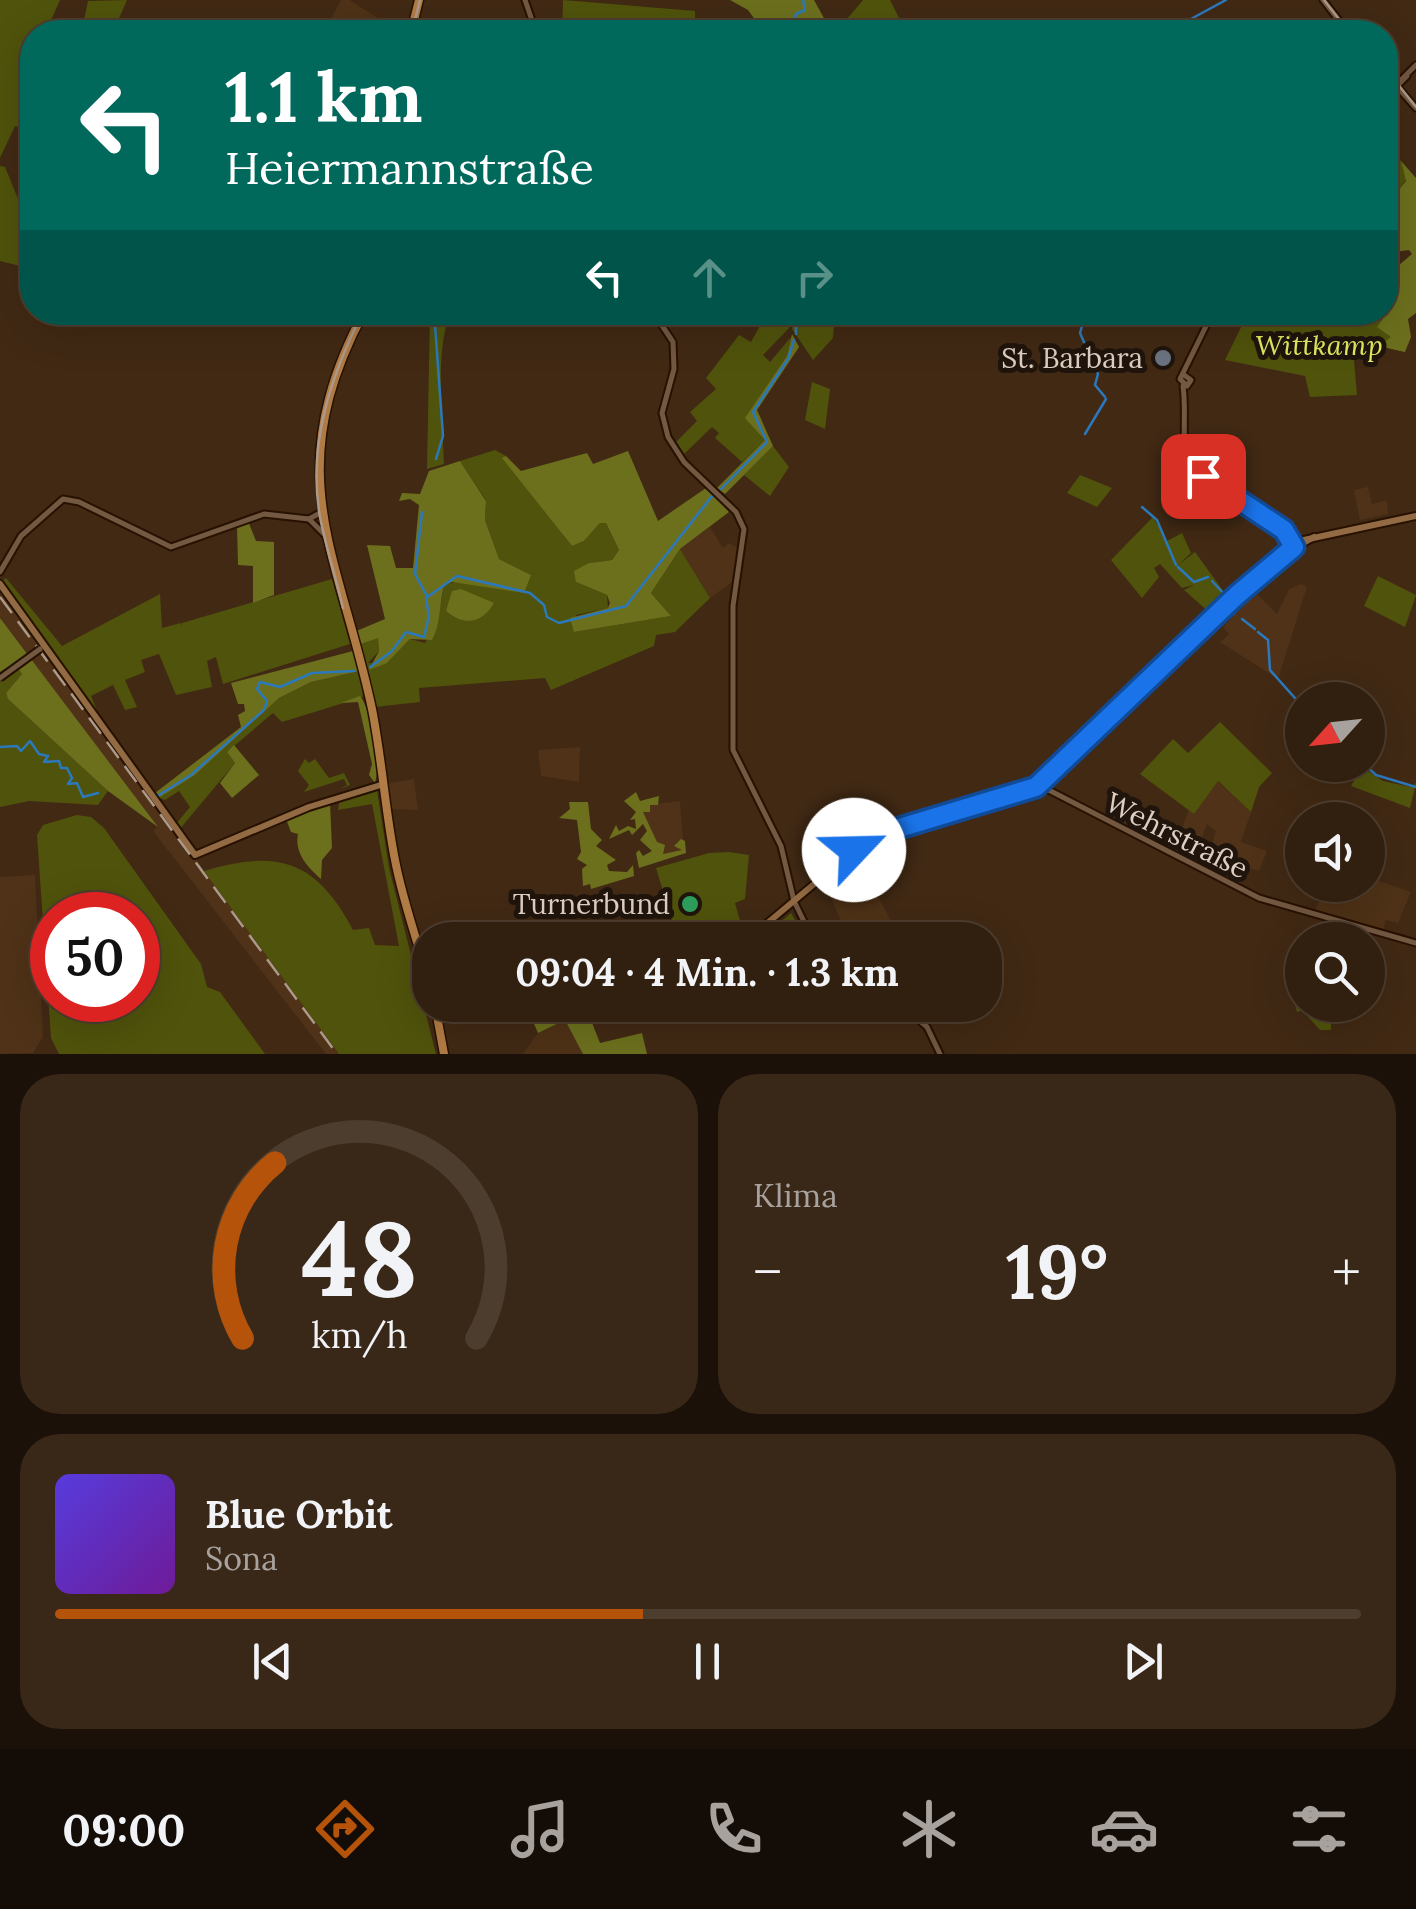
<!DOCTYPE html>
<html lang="de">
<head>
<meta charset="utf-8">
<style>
	body { margin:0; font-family:Lora,serif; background:#392718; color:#f1f3f6; height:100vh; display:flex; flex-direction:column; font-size:38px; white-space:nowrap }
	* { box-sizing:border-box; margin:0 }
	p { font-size:32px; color:#a8a29e }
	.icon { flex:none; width:55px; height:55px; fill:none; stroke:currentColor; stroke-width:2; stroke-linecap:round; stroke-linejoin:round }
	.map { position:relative; height:1054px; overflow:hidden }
	.panel { display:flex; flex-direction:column; gap:20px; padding:20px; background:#1b1108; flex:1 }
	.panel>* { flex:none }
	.guide { position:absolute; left:20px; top:20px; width:1378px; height:305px; border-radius:40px; box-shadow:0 10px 40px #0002,0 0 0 2px #4c3d2f; background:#00695c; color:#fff; overflow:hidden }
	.needle { width:65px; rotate:243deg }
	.tools { position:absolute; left:1285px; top:682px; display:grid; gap:20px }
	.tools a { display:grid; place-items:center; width:100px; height:100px; border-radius:50%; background:#311f0f; box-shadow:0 10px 40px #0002,0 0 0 2px #4c3d2f; font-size:50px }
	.speed { position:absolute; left:30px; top:892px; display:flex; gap:20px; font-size:50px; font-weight:700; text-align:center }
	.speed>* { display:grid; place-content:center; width:130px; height:130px; border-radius:50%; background:#311f0f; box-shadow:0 10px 40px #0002,0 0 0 2px #4c3d2f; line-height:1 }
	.speed .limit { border:15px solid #d22; background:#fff; color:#111 }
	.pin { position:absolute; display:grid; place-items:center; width:85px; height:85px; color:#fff; margin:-42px; border-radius:20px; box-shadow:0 5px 15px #0006 }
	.me { position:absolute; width:110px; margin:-55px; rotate:66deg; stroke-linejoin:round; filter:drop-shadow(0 0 8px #0008) }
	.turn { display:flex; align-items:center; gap:35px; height:210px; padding:0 40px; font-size:45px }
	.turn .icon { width:130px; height:130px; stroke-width:2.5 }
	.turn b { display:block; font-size:70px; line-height:85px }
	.lanes { display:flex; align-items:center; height:95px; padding:0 40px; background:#0003; justify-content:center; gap:50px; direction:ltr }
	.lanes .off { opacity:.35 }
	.big { font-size:75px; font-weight:700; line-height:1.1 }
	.panel .widget { flex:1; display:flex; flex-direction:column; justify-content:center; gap:15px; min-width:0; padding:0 35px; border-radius:40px; background:#392718 }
	.panel .dial { align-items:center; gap:0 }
	.dial svg { height:260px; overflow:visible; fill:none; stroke:#4c3d2f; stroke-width:7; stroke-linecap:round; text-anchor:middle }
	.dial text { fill:#f1f3f6; stroke:none }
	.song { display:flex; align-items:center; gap:30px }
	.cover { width:120px; height:120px; border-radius:15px; background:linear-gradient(135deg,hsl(250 70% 55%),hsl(280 70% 35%)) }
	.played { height:10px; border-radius:5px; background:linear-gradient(90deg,#b45309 45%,#4c3d2f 45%) }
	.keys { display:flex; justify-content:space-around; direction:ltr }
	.heat { display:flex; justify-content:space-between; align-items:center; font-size:55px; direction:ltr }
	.panel .tiles { flex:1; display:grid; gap:20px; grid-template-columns:1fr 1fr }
	.widget:last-child { grid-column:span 2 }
	.trip { position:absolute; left:412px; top:922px; width:590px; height:100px; border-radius:40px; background:#311f0f; box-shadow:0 10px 40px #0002,0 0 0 2px #4c3d2f; font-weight:700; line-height:100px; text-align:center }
	.tabs { display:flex; height:160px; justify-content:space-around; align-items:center; background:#140c06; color:#a8a29e }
	.tabs .icon { width:70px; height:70px }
	.tabs .selected { color:#b45309 }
	.tabs b { font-size:45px; color:#f1f3f6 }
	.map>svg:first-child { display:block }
	.built { fill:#4f3217 }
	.green { fill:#50530b; fill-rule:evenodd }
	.forest { fill:#6c701d }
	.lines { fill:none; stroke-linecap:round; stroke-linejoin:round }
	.stream { stroke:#2b79bc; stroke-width:2.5 }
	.tertiary-casing { stroke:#271100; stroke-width:9 }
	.secondary-casing { stroke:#271100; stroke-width:10 }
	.primary-casing { stroke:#271100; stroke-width:11 }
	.tertiary { stroke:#735842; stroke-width:5 }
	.secondary { stroke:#926a44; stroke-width:6 }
	.primary { stroke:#b17b45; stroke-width:8 }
	.tram { stroke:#ab998a; stroke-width:2.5 }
	.rail { stroke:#ab998a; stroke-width:2.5; stroke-dasharray:20 10; stroke-linecap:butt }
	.tertiary-bridge-casing { stroke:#271100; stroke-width:9; stroke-linecap:butt }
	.tertiary-bridge { stroke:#735842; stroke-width:5 }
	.route-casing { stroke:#114b97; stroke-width:25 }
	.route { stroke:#1a73e8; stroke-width:18 }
	.worship-dot { fill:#6b7280; stroke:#20150c; stroke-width:4 }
	.leisure-dot { fill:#2e9e5b; stroke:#20150c; stroke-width:4 }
	.labels { text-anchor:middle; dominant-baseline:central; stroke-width:10; stroke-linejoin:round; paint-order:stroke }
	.park-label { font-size:28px; font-style:italic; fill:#e3eb62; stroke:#20150c }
	.poi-label { font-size:28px; fill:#decec2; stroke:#20150c; text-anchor:end }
	.street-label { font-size:28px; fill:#decec2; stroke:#20150c }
</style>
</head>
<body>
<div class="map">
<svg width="1416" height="1054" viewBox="0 0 1416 1054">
	<rect width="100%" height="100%" fill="#412914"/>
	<g class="built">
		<path d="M341,0H349L386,23L381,32L324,31Z"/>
		<path d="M1368,487L1372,504L1387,500L1388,514L1360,520L1354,490Z"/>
		<path d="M710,527L723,548L729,543L738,548L732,582L710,598L680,549Z"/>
		<path d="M1301,584L1307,587L1278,679L1220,642L1229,634L1223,627L1231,619L1227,611L1251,588L1277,614L1289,589Z"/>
		<path d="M0,592L46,655L339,1054H326L153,831L157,827L0,618Z"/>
		<path d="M580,747L579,782L541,776L538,750Z"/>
		<path d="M414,779L418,810L388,809L385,784Z"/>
		<path d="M1217,781L1251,812L1241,842L1267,851L1259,871L1246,867L1239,885L1204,867L1216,831L1207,824L1193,861L1174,852L1189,809L1194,813Z"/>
		<path d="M842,797L863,834L846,851L831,833H822L835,829V816L828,805Z"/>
		<path d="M680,801L684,851L657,859L637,806Z"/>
		<path d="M869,842L885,879L872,884L894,927L881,930L883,940H849L824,881Z"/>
		<path d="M35,875L43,1037L33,1053L0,1054V877Z"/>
		<path d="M1368,877L1411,892L1398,923L1386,920L1383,931L1314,913L1326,885H1368Z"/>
		<path d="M565,1020L583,1054H523L538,1033Z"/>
	</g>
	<g class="green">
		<path d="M0,0H60L48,27L59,32H32V131L15,126L0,158Z"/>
		<path d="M127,0L113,32L83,25L88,1Z"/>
		<path d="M563,0L695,11V32H562Z"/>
		<path d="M863,0H890L906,32H836Z"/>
		<path d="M1385,139L1401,161L1406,180L1385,206Z"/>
		<path d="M0,166L5,167L32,233L27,260L32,262V269L0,261Z"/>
		<path d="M1385,312L1405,352L1379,346L1353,349L1357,395L1310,397L1305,376L1225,360L1248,313Z"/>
		<path d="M430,313H451C434,347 443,424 444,464L427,469Z"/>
		<path d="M767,313H779L789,328L763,355L770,362L791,337L787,356L746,418L765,440L742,462L715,438L719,433L712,427L684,454L676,442L697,421L690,412L716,389L706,378L739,335L751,342Z"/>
		<path d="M796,313H835L833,338L813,360L792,329Z"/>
		<path d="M812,382L830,389L825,429L805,420Z"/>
		<path d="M773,446L789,467L770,496L744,475Z"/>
		<path d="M495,450L506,456L503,458L572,546L584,541L600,523H606L619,550L612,560L589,563L576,582L607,595L608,608L576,615L574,632L671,616L651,593L680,549L710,598L675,632L656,635L654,646L551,690L545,678L419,688L420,702L375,707L358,645L378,637L379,651L368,663H387L410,639L425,643L439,613L444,586C460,577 508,578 531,575L499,559L485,520L486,500L460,461Z"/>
		<path d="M1080,475L1112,488L1097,507L1067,493Z"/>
		<path d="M1153,517L1167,541L1182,533L1191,553L1178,565L1195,552L1227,596L1210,613L1184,590L1194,585L1182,588L1160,564L1154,568L1159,577L1142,598L1111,560Z"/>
		<path d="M1378,576L1416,595L1405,627L1364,606Z"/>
		<path d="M6,578L62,646L160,594L162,628L181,623L182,626V623L332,579L350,644L223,684L216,657L207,661L212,687L176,695L159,654L141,660L145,672L125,680L137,707L125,710L113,685L91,696L99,716L96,717L39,630L0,582Z"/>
		<path d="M19,669L22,674L6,693L8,699L108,791L98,805L29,801L0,807V682Z"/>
		<path d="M360,671L363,697L282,722L273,713L227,752L235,763L179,830L176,824L190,807L179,791L165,800L159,798L195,775L279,698L311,682Z"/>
		<path d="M1220,722L1272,773L1259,787L1251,812L1218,781L1194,814L1140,774L1173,739L1188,753Z"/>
		<path d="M305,759L309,763L315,759L329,778L344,773L350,785L340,789L347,785L344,779L304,792L309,785L298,771Z"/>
		<path d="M1362,767L1383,781L1411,787L1416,783L1410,808L1351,786Z"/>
		<path d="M377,790L389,868L436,1054H339L204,871C278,849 316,860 353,930L369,928L375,945L399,946L372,804L338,810L340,799Z"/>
		<path d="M77,815L91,817L104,828L201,964L207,987L220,992L265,1054H59L51,1038L37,835L43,825ZM138,915V1000H52V915Z"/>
		<path d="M729,852L749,855L745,899L735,903L744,935L728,940H678L656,868L709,853Z"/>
		<path d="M791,913L807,940H781L774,932L773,940H760Z"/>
		<path d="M1301,981L1302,1005H1348V1013L1331,1022V1030H1320L1302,1010L1297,1012L1290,984Z"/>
	</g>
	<g class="forest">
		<path d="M730,0H814L831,31L836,27L835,32H764L748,10Z"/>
		<path d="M1401,161L1416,178V313L1408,319L1411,337L1405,352L1379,346L1391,337L1377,327L1383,319L1373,313L1385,312V277L1412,254L1409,250L1385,253V206L1406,181Z"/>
		<path d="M792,334L799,347L757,410L773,446L725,494L717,488L765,440L745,418L787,356Z"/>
		<path d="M628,451L658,521L706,488L729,512L680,549L651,593L671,616L574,632L570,618L608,608L610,603L607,595L576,582L574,571L589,563L612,560L619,550L606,523H600L584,541L572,546L502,458L506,456L521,471L587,453L593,464Z"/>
		<path d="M460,461L486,501L485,520L499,559L531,575L524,593L452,582L444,586C439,604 441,624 432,640L410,639L387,663L369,670L379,651L378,638L358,645L354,632L385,619L367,545L390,546L396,568H413L419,505L410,499L399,501L402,493L420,494L429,471Z"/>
		<path d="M248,521L256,541L274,542V595L253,603V566L238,565L237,526Z"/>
		<path d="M461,589L494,603C482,623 465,627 446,611L452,591Z"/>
		<path d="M0,618L158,827L108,791L8,699L6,693L22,674L14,663L0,672Z"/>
		<path d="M353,651L360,671L311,682L279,698L195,775L159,798L155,793L241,727L238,715L245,711L244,704H238L231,683Z"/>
		<path d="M360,696C372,711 381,764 375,783L369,775L372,764L358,702L341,703Z"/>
		<path d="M234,745L259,775L232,798L220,783L235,763L227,752Z"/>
		<path d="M636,792L640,801L659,796L658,805H650V812H643L657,842L665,845L663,854L682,850L674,846L681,839L685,841L686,853L639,868L636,853L639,850L643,856L652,851L640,840L647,831L643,824L632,835L629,830L609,839L616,825L619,831L628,826L636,829L635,819L630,820L636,812L624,801Z"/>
		<path d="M330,802L332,848L322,860L321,879C309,868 294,854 298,834L291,832L286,819Z"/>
		<path d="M569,802H588L591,829L602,840L596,846L616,860L607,865L609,871L627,872L633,865L634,876L591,889L590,884L583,886L582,869L587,865L577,859L581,852L577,820L559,818L570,809Z"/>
		<path d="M554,1005H585L600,1043L642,1033L647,1054H583L565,1020L538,1033L529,1012Z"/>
	</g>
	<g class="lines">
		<g class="stream">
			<path d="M791,32L796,14L805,10L803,0"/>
			<path d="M1167,32L1226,0"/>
			<path d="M796,312V334"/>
			<path d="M1086,312L1080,333L1098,374L1095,385L1105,397"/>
			<path d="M1085,434L1106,399"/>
			<path d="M436,459L443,436L435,325L439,312"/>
			<path d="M721,489L767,442L753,412L788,359L794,340"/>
			<path d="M1142,507L1157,520L1176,565"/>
			<path d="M422,512L415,574L427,596"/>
			<path d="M1178,567L1194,582L1208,577"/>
			<path d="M1212,581L1226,596"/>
			<path d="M1228,611L1234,614"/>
			<path d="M1242,619L1255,629"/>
			<path d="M1258,632L1268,640L1270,670L1302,706"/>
			<path d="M370,667L391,652L406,632L424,637L429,616L426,598L457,576L530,593L544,605L547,617L559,623L626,606L712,496"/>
			<path d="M0,747L17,746L21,751L30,741L39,754L48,756L44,762L59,761L61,768H67L72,778L68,784L77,783L83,797L98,793"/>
			<path d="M1365,765L1376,775L1416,787"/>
			<path d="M159,795L191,775L264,710L267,701L257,689L260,682L280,687L312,673L354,671"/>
		</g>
		<defs>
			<g id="tertiary">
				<path d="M525,0L536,32"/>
				<path d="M1323,0L1348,32"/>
				<path d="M1385,73L1416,108"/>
				<path d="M1385,96L1416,65"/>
				<path d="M1387,96L1407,76"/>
				<path d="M653,312L673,342L674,369L662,413L668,437L684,462L736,512L744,529L733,606V750L781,846L794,901L813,940"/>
				<path d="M1184,375L1191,380L1187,386L1180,379L1213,312"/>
				<path d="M1183,386C1186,406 1183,428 1185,449C1188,483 1256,514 1285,530L1293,542"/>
				<path d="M1186,443L1194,465L1216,487"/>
				<path d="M309,519L325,535"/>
				<path d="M0,572L21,536L63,499L79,502L171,547L264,514L309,519L320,513"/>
				<path d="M1039,785L1259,898L1416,943"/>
				<path d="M902,1005L927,1027L940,1054"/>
			</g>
			<g id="secondary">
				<path d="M0,584L195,855L309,807L384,784"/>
				<path d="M1238,594L1286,553L1314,537"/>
				<path d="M740,940L758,931L869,838L1036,787L1290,543L1416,516"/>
				<path d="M492,1005L513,1012L540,1005"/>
			</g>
			<g id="primary">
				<path d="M411,32L419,0"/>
				<path d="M364,312C278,474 338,550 372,709C382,759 385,810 395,860C403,902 418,943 430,985"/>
				<path d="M435,1005L444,1054"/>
			</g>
		</defs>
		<use href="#tertiary" class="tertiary-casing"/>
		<use href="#secondary" class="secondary-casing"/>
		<use href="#primary" class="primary-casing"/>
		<use href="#tertiary" class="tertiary"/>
		<use href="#secondary" class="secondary"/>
		<use href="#primary" class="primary"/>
		<g class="tram">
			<path d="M1324,0L1349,32"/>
			<path d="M412,32L420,0"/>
			<path d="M1385,68L1416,107"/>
			<path d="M343,608C336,577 326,548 320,517C307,445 331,375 363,312"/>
		</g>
		<path class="rail" d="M0,597L337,1054"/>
		<defs>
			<path id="tertiary-bridge" d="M0,678L40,649"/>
		</defs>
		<use href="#tertiary-bridge" class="tertiary-bridge-casing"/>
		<use href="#tertiary-bridge" class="tertiary-bridge"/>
	</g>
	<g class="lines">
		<defs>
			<path id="route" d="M854,850L876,835L1036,787L1237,595L1294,547L1284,530L1203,476"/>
		</defs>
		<use href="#route" class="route-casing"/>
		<use href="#route" class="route"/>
	</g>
	<circle class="worship-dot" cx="1163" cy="358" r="10"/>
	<circle class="leisure-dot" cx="690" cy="904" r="10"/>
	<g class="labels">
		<g class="park-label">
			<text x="1319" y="345">Wittkamp</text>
		</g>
		<g class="poi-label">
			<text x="1143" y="358">St. Barbara</text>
			<text x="670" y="904">Turnerbund</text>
		</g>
		<g class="street-label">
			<text transform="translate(1177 835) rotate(27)">Wehrstraße</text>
		</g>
	</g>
</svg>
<div class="tools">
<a><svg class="needle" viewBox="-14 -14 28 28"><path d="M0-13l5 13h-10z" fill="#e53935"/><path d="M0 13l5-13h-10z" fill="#a8a29e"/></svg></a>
<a><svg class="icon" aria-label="sound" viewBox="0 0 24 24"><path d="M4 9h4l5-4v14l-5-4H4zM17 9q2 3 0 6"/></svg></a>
<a><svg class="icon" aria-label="search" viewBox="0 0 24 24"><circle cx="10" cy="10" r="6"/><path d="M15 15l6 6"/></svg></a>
</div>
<div class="speed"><div class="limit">50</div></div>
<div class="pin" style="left:1203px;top:476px;background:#d93025"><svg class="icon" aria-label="arrive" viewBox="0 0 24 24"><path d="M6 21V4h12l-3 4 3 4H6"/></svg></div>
<svg class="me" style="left:854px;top:850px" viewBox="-20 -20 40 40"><circle r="19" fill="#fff"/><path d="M0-13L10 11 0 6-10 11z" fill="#1a73e8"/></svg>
<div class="trip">09:04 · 4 Min. · 1.3 km</div>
<div class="guide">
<div class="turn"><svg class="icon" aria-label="left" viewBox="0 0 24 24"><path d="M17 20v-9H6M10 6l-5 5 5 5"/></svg><div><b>1.1 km</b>Heiermannstraße</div></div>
<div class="lanes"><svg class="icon" aria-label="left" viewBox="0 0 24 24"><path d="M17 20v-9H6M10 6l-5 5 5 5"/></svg><svg class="icon off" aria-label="ahead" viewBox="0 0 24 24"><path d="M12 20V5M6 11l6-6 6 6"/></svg><svg class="icon off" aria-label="right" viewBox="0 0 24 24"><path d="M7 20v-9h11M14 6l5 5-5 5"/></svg></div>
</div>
</div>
<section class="panel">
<div class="tiles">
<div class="widget dial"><svg viewBox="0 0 100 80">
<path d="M14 69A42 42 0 1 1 86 69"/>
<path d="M14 69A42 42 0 0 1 24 15" stroke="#b45309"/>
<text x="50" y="56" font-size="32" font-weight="700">48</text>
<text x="50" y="72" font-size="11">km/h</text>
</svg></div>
<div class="widget"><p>Klima</p>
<div class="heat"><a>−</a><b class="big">19°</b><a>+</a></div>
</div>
<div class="widget">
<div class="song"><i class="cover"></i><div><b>Blue Orbit</b><p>Sona</p></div></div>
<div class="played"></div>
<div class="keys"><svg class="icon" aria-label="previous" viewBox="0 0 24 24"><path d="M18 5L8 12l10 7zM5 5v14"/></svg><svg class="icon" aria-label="pause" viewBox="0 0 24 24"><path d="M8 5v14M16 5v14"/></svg><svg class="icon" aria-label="next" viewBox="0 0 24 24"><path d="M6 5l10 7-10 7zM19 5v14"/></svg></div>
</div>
</div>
</section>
<nav class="tabs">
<b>09:00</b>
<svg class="icon selected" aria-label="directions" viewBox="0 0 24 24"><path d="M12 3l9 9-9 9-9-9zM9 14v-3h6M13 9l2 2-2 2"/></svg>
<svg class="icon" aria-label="music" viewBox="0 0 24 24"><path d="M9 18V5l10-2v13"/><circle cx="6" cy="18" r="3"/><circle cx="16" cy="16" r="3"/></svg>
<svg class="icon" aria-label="phone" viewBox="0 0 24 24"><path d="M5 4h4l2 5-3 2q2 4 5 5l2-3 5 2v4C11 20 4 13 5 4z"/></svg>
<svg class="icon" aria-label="climate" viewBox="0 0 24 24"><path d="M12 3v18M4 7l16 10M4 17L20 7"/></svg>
<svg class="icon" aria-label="car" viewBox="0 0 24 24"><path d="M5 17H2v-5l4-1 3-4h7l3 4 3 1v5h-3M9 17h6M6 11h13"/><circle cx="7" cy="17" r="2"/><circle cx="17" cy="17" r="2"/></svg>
<svg class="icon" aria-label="filters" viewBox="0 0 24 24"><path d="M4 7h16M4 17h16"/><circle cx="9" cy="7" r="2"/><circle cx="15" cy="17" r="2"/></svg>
</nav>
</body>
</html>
